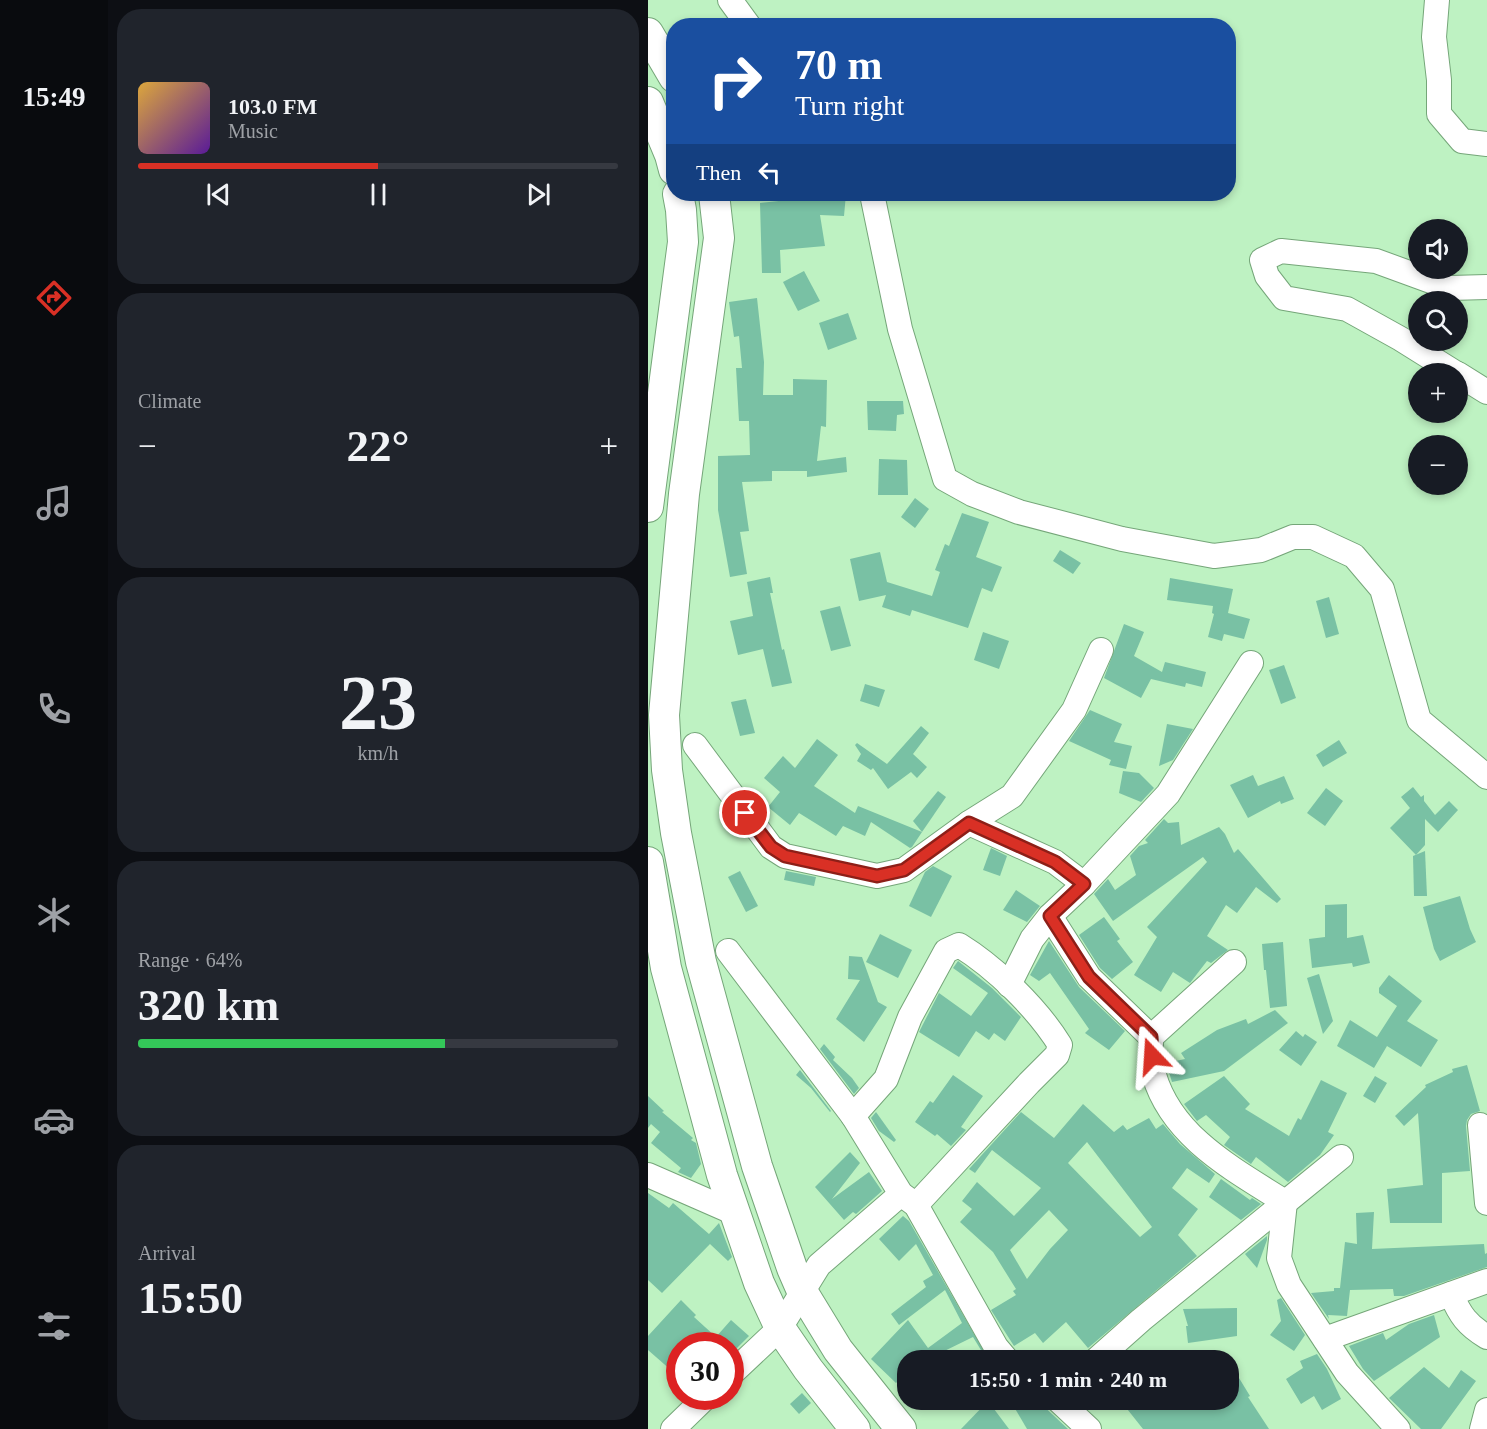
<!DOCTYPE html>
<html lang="en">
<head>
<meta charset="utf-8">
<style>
	body { margin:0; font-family:"Times New Roman",serif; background:#20242c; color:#f1f3f6; height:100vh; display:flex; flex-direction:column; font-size:22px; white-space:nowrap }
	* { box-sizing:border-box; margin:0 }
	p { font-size:20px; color:#9ea1a6 }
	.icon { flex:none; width:33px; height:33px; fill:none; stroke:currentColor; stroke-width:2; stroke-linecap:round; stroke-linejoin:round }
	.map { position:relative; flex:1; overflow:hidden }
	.sheet { display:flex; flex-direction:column; gap:9px; padding:9px; background:#0d0f14; width:540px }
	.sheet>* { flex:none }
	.guide { position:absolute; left:18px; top:18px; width:570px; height:183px; border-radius:24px; box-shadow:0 3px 9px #0003; background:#1a4fa0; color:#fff; overflow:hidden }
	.tools { position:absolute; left:760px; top:219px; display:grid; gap:12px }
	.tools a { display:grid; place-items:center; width:60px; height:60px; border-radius:50%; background:#171b24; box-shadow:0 3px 9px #0003; font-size:30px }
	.speed { position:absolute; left:18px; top:1332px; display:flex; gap:12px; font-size:30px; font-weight:700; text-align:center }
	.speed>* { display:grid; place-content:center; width:78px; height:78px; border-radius:50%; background:#171b24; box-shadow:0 3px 9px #0003; line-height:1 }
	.speed .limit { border:9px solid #d22; background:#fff; color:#111 }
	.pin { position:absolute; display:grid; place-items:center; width:51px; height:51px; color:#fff; margin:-26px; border:3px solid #fff; border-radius:50%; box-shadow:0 2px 6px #0007 }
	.me { position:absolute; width:66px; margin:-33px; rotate:340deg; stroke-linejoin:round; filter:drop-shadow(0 0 4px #0008) }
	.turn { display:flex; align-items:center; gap:21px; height:126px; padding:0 30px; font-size:27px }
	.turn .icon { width:78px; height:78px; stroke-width:2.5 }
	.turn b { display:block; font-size:42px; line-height:51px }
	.then { display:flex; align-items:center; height:57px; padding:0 30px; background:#0003; gap:12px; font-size:22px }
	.big { font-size:45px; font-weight:800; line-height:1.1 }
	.sheet .tile { flex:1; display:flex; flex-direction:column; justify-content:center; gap:9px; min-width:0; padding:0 21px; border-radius:24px; background:#20242c }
	.sheet .dial { align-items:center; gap:0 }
	.dial b { font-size:78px; line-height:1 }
	.song { display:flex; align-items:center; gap:18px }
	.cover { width:72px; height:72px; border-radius:9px; background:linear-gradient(135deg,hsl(40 70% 55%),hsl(270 70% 35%)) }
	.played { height:6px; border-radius:3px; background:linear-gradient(90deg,#d93025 50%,#363941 50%) }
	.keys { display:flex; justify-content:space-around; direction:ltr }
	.heat { display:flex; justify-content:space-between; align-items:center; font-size:33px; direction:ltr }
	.charge { height:9px; border-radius:4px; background:linear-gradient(90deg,#34c759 64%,#363941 0) }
	.trip { position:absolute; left:249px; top:1350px; width:342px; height:60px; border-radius:24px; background:#171b24; box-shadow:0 3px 9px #0003; font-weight:800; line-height:60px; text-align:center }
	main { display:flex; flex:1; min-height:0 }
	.tab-bar { display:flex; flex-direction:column; width:108px; justify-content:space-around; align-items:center; background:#090b0e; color:#9ea1a6 }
	.tab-bar .icon { width:42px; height:42px }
	.tab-bar .selected { color:#d93025 }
	.tab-bar b { font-size:27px; color:#f1f3f6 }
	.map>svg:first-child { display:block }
	.building { fill:#79c1a4; fill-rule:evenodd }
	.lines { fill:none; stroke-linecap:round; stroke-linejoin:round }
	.minor-casing { stroke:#75a679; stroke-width:26 }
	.major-casing { stroke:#75a679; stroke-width:32 }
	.minor { stroke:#fff; stroke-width:24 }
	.major { stroke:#fff; stroke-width:30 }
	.route-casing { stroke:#8d1f18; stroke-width:15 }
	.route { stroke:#d93025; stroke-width:10 }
</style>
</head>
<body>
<main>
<nav class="tab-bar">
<b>15:49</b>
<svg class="icon selected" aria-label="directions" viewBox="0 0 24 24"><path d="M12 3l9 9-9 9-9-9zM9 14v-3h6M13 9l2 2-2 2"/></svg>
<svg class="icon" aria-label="music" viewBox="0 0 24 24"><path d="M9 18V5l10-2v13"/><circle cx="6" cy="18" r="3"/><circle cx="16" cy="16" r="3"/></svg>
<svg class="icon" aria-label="phone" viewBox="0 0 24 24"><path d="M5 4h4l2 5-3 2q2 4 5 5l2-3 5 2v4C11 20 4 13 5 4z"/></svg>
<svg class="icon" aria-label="climate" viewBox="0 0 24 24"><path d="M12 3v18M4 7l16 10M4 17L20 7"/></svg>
<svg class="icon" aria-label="car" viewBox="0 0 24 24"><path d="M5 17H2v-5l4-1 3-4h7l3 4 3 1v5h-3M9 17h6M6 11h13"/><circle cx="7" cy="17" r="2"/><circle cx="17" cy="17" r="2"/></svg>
<svg class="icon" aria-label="filters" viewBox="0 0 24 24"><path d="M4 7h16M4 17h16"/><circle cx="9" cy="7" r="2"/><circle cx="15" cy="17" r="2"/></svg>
</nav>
<section class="sheet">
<div class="tile">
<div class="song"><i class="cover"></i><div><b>103.0 FM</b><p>Music</p></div></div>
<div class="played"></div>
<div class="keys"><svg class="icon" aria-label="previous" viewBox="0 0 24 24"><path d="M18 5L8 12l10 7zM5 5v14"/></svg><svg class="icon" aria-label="pause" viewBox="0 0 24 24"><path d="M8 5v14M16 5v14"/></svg><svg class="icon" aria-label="next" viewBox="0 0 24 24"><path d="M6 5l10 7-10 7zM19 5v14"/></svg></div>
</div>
<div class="tile"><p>Climate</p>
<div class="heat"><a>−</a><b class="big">22°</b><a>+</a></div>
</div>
<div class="tile dial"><b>23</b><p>km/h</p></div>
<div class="tile"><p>Range · 64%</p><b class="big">320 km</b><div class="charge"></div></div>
<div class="tile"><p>Arrival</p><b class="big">15:50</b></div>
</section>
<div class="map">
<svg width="839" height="1429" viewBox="0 0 839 1429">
	<rect width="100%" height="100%" fill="#bef2c2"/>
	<g class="building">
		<path d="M139,194H198L196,216L172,215L177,246L132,250L133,273H114L112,203L140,200Z"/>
		<path d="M156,271L172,301L150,311L135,282Z"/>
		<path d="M109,298L116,362L115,395H145V379L179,380L178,427L173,426L169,461L198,457L199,472L159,477V471H124V481L94,482L101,531L92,532L99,574L82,577L70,510V456L102,455L101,421H91L88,368H94L91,336L86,337L81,302Z"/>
		<path d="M200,313L209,339L180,350L171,323Z"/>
		<path d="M219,401H255L256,414L249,415L248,431L220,430Z"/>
		<path d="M231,459L259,460L260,495H230Z"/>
		<path d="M267,498L281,509L267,528L253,517Z"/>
		<path d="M314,513L341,522L328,557L354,567L344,592L334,588L320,628L264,610L262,616L234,607L238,595L211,601L202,559L232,552L239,582L284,596L292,572L287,570L297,544L301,546Z"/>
		<path d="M412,550L433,563L425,574L405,561Z"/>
		<path d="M122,577L125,593H122L134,650L136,649L144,683L124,687L115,649L90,655L82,621L105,616L99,582Z"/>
		<path d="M522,578L585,589L580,613L602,619L596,639L576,634L574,641L560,637L566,614L564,613L565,606L519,600Z"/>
		<path d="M681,597L691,634L678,638L668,601Z"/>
		<path d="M192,606L203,646L183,651L172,611Z"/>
		<path d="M476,624L496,632L486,656L514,672L517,662L558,672L554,687L538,683L537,687L503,679L493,698L456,678Z"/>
		<path d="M335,632L361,641L351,669L326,660Z"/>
		<path d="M636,665L648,698L633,704L621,670Z"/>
		<path d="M217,684L237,690L231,707L212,701Z"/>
		<path d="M98,699L107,733L92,736L83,702Z"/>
		<path d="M442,710L474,724L466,742L484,746L478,769L461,765L463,760L421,741Z"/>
		<path d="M519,724L545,729L525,760L511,766Z"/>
		<path d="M273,726L281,733L265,754L279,767L269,778L263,772L240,789L225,768L223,770L209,761L213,754L207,745L209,743L239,764Z"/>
		<path d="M169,739L190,755L166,786L207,813L210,806L274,832L264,847L262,848L223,822L217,836L195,826L188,836L151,813L142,825L120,807L132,792L116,778L135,756L147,768Z"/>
		<path d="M691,740L699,753L675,767L668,755Z"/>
		<path d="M475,771L491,773L506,788L493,802L471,793Z"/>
		<path d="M605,775L610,786L636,776L646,799L633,804L632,801L600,818L582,785Z"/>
		<path d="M765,787L773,797L776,795V801L787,815L801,801L810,810L790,832L777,819V845L768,855L742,828L762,808L753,797Z"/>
		<path d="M678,788L695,801L677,826L659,813Z"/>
		<path d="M290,791L298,797L274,832L265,821Z"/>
		<path d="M516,819L520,823L531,822L533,845L571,827L577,834L586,853L590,849L633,899L629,903L608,887L589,913L578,905L559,936L580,950L563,963L559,961L542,983L525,972L513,992L486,975L509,937L499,927L559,862L555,857L465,921L446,894L460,879L467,890L488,875L482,856L491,846L500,843L497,840Z"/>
		<path d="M343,848L359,856L352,876L335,870Z"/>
		<path d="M777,851L779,896H766L765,856Z"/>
		<path d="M285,866L304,876L283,917L261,906L277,872Z"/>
		<path d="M92,871L110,906L98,912L80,877Z"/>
		<path d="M138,871L168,877L166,886L136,880Z"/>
		<path d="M368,890L392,906L379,922L355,910Z"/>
		<path d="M812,896L822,929L828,942L792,961L786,949L775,907Z"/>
		<path d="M699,904V938L715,935L722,963L705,967L704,963L664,968L661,939L677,937V905Z"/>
		<path d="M456,917L472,939L469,941L485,962L464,979L452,968L431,935Z"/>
		<path d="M232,934L264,950L250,978L218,962Z"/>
		<path d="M401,941L431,987L477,1031L461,1050L437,1033L441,1029L402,973L391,981L382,975Z"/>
		<path d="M635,942L639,1006L622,1008L618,970H616L614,944Z"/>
		<path d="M201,956L214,957L230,1002L239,1007L216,1042L188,1019L212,980L200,979Z"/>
		<path d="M310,961L344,988L373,1017L357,1041L346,1033L341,1040L328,1031L311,1057L271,1032L291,993L323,1016L340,993L305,968Z"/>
		<path d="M671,974L685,1021L675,1034L659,978Z"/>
		<path d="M741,975L774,1001L759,1021L790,1040L773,1067L739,1046L726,1068L689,1046L702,1020L729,1037L749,1006L731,993V988Z"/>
		<path d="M627,1010L640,1023L576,1071L524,1082L518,1063L537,1059L533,1053L569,1030L598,1019L600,1024Z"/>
		<path d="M648,1031L655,1037L657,1034L669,1042L653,1066L631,1050Z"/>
		<path d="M176,1044L187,1057L185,1060L204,1078L211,1088L206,1094L172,1049Z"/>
		<path d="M819,1065L832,1111L823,1114L819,1120L818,1126L822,1171L794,1173V1223H742L739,1189L775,1185L770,1113L756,1126L747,1116L778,1087L777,1085L805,1072L804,1069Z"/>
		<path d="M152,1070L183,1111L182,1112L163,1088L148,1075Z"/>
		<path d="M305,1075L335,1096L313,1127L318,1130L303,1146L289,1134L287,1136L267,1122L282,1101L285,1103Z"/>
		<path d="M576,1076L602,1104L597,1109L641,1136L650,1118L653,1120L673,1080L699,1093L680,1132L686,1135L672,1155L640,1182L608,1157L603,1164L576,1145L582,1137L558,1115L549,1121L536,1104Z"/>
		<path d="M727,1076L739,1083L727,1103L715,1096Z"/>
		<path d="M0,1096L16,1111L14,1112L45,1138L43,1140L48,1143L53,1164L43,1178L30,1172L33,1168L3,1143L12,1132L3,1124L0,1128Z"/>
		<path d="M435,1104L466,1132L475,1125L479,1130L501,1118L508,1129L515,1124L532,1144L567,1174L561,1183L539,1168L524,1188L550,1209L530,1235L549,1256L440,1348L418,1322L395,1343L387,1333L366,1346L343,1310L368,1295L365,1291L368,1289L345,1252L312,1222L324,1209L314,1201L329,1182L366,1216L393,1188L344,1150L327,1173L321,1169L373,1112L406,1138ZM439,1142L504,1227L492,1237L420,1163ZM401,1210L420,1230L402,1249L379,1279L362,1250Z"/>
		<path d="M228,1112L248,1140L246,1142L231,1131L223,1118Z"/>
		<path d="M202,1152L212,1163L184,1199L221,1172L234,1191L208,1214L205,1212L196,1220L167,1187Z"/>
		<path d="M573,1179L602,1200L604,1198L613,1204L593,1220L561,1197Z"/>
		<path d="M0,1193L21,1208L25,1203L61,1234L71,1223L84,1257L80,1261L62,1244L14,1293L0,1280Z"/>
		<path d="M726,1212L724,1249L836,1244L837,1254L839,1253V1267L756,1296H746L745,1289L702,1290L699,1316L680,1315L681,1319L663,1293L686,1291V1288H692L697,1242L709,1244L708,1213Z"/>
		<path d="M255,1216L261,1221L341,1360H339L325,1337L278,1360H260V1371L248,1383L223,1359L260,1320L280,1348L314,1323L297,1290L251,1325L243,1314L278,1287L275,1281L285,1275L268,1244L251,1261L231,1239Z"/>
		<path d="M619,1236V1240L609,1268L597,1254Z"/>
		<path d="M633,1298L657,1335L646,1351L622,1335L633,1321L629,1300Z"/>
		<path d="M33,1300L48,1315L46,1317L68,1337L83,1320L101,1336L82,1355V1346H32V1378L0,1350V1336Z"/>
		<path d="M589,1308V1336L540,1343L538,1326H540L535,1309Z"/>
		<path d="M786,1315L792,1337L726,1381L715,1369L701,1346L735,1333L738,1340L761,1324Z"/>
		<path d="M669,1354L679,1369L693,1399L674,1410L666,1396L653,1404L638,1379L655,1368L652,1361Z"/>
		<path d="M580,1360L602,1396L600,1397L621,1429H495L472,1400H580Z"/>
		<path d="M776,1367L801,1388L813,1370L828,1381L793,1429H773L741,1398Z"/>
		<path d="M154,1393L163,1403L151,1414L142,1404Z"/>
		<path d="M362,1400H389L420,1429H379Z"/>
		<path d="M340,1401L361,1429H313Z"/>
	</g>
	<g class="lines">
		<defs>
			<g id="minor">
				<path d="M82,0L101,26"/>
				<path d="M789,0L786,37L791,80V114L814,141L839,144"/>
				<path d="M224,194L252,329L297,479L324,494L371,512L474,539L566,556L613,550L645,537H665L706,556L734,589L771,720L839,777"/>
				<path d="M809,374L753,339L699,309L636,298L619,276L614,260L633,251L728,261L802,288L839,287"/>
				<path d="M810,374L839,392"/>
				<path d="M47,745L123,847L137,856L229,876L256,870L321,823L364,796L426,710L453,650"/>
				<path d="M321,823L407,862L436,884"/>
				<path d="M402,916L441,977L503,1037C503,1049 502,1063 506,1075C524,1137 585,1169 637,1202L631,1258L641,1285L699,1373L750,1429"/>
				<path d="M80,951L205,1116L253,1194L268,1205L348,1347L359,1360"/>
				<path d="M361,985L384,939L402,916L436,884L520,794L603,663"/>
				<path d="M503,1037L586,962"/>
				<path d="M205,1116L238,1079L262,1017L298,951L311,945C348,968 389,1008 412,1045L409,1055L381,1083L268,1205"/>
				<path d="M832,1125L839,1203"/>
				<path d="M0,1175L87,1213"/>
				<path d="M803,1294C812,1315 819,1325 839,1337"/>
				<path d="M677,1339L839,1281"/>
				<path d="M448,1360L493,1320L693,1157"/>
				<path d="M82,1375L132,1328L171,1265L253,1194"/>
				<path d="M410,1400L441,1429"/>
				<path d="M25,1429L59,1396"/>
				<path d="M834,1429L839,1410"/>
			</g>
			<g id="major">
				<path d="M0,33L26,77"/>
				<path d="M0,102L22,155L26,170"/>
				<path d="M66,194L71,238L36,494L16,715L19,770L28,833L53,962L109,1166L144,1268L154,1291L190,1350L253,1429"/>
				<path d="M0,507L35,242L33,210L30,194"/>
				<path d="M0,862L18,968L74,1175L111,1283L132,1328L160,1369L207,1429"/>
			</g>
		</defs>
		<use href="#minor" class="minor-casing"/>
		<use href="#major" class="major-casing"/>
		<use href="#minor" class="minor"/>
		<use href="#major" class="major"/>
	</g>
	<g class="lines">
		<defs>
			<path id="route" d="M97,813L123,847L137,856L229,876L256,870L321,823L407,862L436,884L402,916L441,977L503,1037L504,1056"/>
		</defs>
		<use href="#route" class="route-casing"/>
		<use href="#route" class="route"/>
	</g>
</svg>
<div class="tools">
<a><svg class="icon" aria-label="sound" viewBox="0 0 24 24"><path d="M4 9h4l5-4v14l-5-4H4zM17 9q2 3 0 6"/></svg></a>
<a><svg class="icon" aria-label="search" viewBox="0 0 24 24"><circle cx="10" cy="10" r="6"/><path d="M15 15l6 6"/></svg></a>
<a>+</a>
<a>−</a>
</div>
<div class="speed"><div class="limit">30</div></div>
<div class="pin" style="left:97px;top:813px;background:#d93025"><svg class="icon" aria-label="arrive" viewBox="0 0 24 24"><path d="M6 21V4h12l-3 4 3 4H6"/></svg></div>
<svg class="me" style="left:504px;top:1056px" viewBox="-20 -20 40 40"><path d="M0-17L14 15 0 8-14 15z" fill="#d93025" stroke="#fff" stroke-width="4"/></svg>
<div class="trip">15:50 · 1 min · 240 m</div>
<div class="guide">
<div class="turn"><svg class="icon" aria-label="right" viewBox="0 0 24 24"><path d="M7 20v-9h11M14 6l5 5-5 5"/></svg><div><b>70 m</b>Turn right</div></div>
<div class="then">Then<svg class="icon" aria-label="left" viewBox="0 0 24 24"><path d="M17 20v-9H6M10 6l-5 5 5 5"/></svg></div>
</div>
</div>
</main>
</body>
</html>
